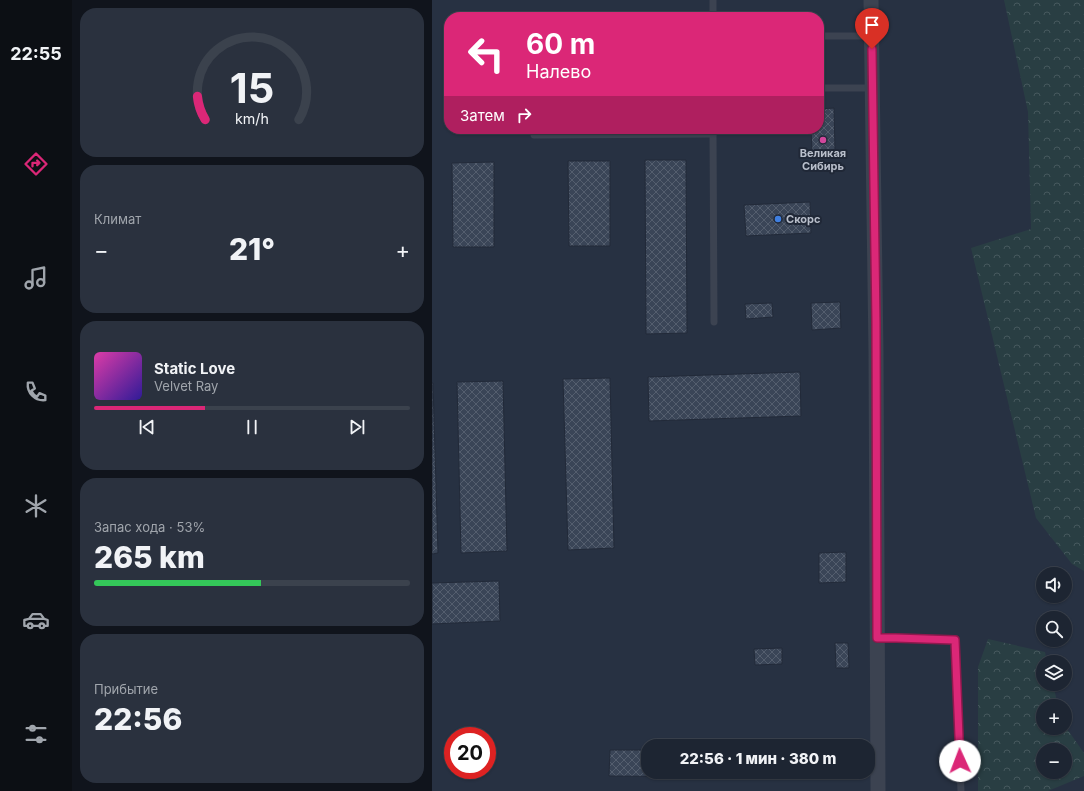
<!DOCTYPE html>
<html lang="ru">
<head>
<meta charset="utf-8">
<style>
	body { margin:0; font-family:Inter,sans-serif; background:#2a313e; color:#f1f3f6; height:100vh; display:flex; flex-direction:column; font-size:15px; white-space:nowrap }
	* { box-sizing:border-box; margin:0 }
	p { font-size:13px; color:#a0a5ac }
	.icon { flex:none; width:22px; height:22px; fill:none; stroke:currentColor; stroke-width:2; stroke-linecap:round; stroke-linejoin:round }
	.map { position:relative; flex:1; overflow:hidden }
	.side { display:flex; flex-direction:column; gap:8px; padding:8px; background:#10141c; width:360px }
	.side>* { flex:none }
	.top-card { position:absolute; left:12px; top:12px; width:380px; height:122px; border-radius:16px; box-shadow:0 1px 3px #0004,0 0 0 1px #3b424d; background:#db2777; color:#fff; overflow:hidden }
	.tools { position:absolute; left:604px; top:567px; display:grid; gap:8px }
	.tools a { display:grid; place-items:center; width:36px; height:36px; border-radius:50%; background:#1d2532; box-shadow:0 1px 3px #0004,0 0 0 1px #3b424d; font-size:20px }
	.speed { position:absolute; left:12px; top:727px; display:flex; gap:8px; font-size:20px; font-weight:700; text-align:center }
	.speed>* { display:grid; place-content:center; width:52px; height:52px; border-radius:50%; background:#1d2532; box-shadow:0 1px 3px #0004,0 0 0 1px #3b424d; line-height:1 }
	.speed .limit { border:6px solid #d22; background:#fff; color:#111 }
	.pin { position:absolute; display:grid; place-items:center; width:34px; height:34px; color:#fff; margin:-41px -17px; border-radius:50% 50% 50% 0; rotate:-45deg; box-shadow:0 0 4px #0007 }
	.pin .icon { rotate:45deg }
	.me { position:absolute; width:44px; margin:-22px; rotate:358deg; stroke-linejoin:round; filter:drop-shadow(0 0 3px #0008) }
	.turn { display:flex; align-items:center; gap:14px; height:84px; padding:0 16px; font-size:18px }
	.turn .icon { width:52px; height:52px; stroke-width:2.5 }
	.turn b { display:block; font-size:28px; line-height:34px }
	.then { display:flex; align-items:center; height:38px; padding:0 16px; background:#0003; gap:8px; font-size:15px }
	.big { font-size:30px; font-weight:800; line-height:1.1 }
	.side .card { flex:1; display:flex; flex-direction:column; justify-content:center; gap:6px; min-width:0; padding:0 14px; border-radius:16px; background:#2a313e }
	.side .dial { align-items:center; gap:0 }
	.dial svg { height:104px; overflow:visible; fill:none; stroke:#3b424d; stroke-width:7; stroke-linecap:round; text-anchor:middle }
	.dial text { fill:#f1f3f6; stroke:none }
	.song { display:flex; align-items:center; gap:12px }
	.cover { width:48px; height:48px; border-radius:6px; background:linear-gradient(135deg,hsl(320 70% 55%),hsl(250 70% 35%)) }
	.played { height:4px; border-radius:2px; background:linear-gradient(90deg,#db2777 35%,#3b424d 35%) }
	.keys { display:flex; justify-content:space-around; direction:ltr }
	.heat { display:flex; justify-content:space-between; align-items:center; font-size:22px; direction:ltr }
	.charge { height:6px; border-radius:3px; background:linear-gradient(90deg,#34c759 53%,#3b424d 0) }
	.trip { position:absolute; left:209px; top:739px; width:234px; height:40px; border-radius:16px; background:#1d2532; box-shadow:0 1px 3px #0004,0 0 0 1px #3b424d; font-weight:800; line-height:40px; text-align:center }
	main { display:flex; flex:1; min-height:0 }
	.dock { display:flex; flex-direction:column; width:72px; justify-content:space-around; align-items:center; background:#0c0f14; color:#a0a5ac }
	.dock .icon { width:28px; height:28px }
	.dock .active { color:#db2777 }
	.dock b { font-size:18px; color:#f1f3f6 }
	.map>svg:first-child { display:block }
	.forest { fill:url(#forest-crowns); fill-rule:evenodd }
	.building { fill:url(#building-cross-hatch); stroke:#222a39 }
	.lines { fill:none; stroke-linecap:round; stroke-linejoin:round }
	.service { stroke:#3c4351; stroke-width:7 }
	.minor { stroke:#3c4351; stroke-width:15 }
	.route-casing { stroke:#8e194d; stroke-width:10 }
	.route { stroke:#db2777; stroke-width:7 }
	.hotel-dot { fill:#d1479c; stroke:#202837; stroke-width:1.5 }
	.shop-dot { fill:#3f7fe0; stroke:#202837; stroke-width:1.5 }
	.labels { text-anchor:middle; dominant-baseline:central; stroke-width:4; stroke-linejoin:round; paint-order:stroke }
	.poi-label { font-size:11px; font-weight:bold; fill:#b9bfcb; stroke:#202837 }
</style>
</head>
<body>
<main>
<nav class="dock">
<b>22:55</b>
<svg class="icon active" aria-label="directions" viewBox="0 0 24 24"><path d="M12 3l9 9-9 9-9-9zM9 14v-3h6M13 9l2 2-2 2"/></svg>
<svg class="icon" aria-label="music" viewBox="0 0 24 24"><path d="M9 18V5l10-2v13"/><circle cx="6" cy="18" r="3"/><circle cx="16" cy="16" r="3"/></svg>
<svg class="icon" aria-label="phone" viewBox="0 0 24 24"><path d="M5 4h4l2 5-3 2q2 4 5 5l2-3 5 2v4C11 20 4 13 5 4z"/></svg>
<svg class="icon" aria-label="climate" viewBox="0 0 24 24"><path d="M12 3v18M4 7l16 10M4 17L20 7"/></svg>
<svg class="icon" aria-label="car" viewBox="0 0 24 24"><path d="M5 17H2v-5l4-1 3-4h7l3 4 3 1v5h-3M9 17h6M6 11h13"/><circle cx="7" cy="17" r="2"/><circle cx="17" cy="17" r="2"/></svg>
<svg class="icon" aria-label="filters" viewBox="0 0 24 24"><path d="M4 7h16M4 17h16"/><circle cx="9" cy="7" r="2"/><circle cx="15" cy="17" r="2"/></svg>
</nav>
<section class="side">
<div class="card dial"><svg viewBox="0 0 100 80">
<path d="M14 69A42 42 0 1 1 86 69"/>
<path d="M14 69A42 42 0 0 1 8 51" stroke="#db2777"/>
<text x="50" y="56" font-size="32" font-weight="700">15</text>
<text x="50" y="72" font-size="11">km/h</text>
</svg></div>
<div class="card"><p>Климат</p>
<div class="heat"><a>−</a><b class="big">21°</b><a>+</a></div>
</div>
<div class="card">
<div class="song"><i class="cover"></i><div><b>Static Love</b><p>Velvet Ray</p></div></div>
<div class="played"></div>
<div class="keys"><svg class="icon" aria-label="previous" viewBox="0 0 24 24"><path d="M18 5L8 12l10 7zM5 5v14"/></svg><svg class="icon" aria-label="pause" viewBox="0 0 24 24"><path d="M8 5v14M16 5v14"/></svg><svg class="icon" aria-label="next" viewBox="0 0 24 24"><path d="M6 5l10 7-10 7zM19 5v14"/></svg></div>
</div>
<div class="card"><p>Запас хода · 53%</p><b class="big">265 km</b><div class="charge"></div></div>
<div class="card"><p>Прибытие</p><b class="big">22:56</b></div>
</section>
<div class="map">
<svg width="652" height="791" viewBox="0 0 652 791">
	<defs>
		<pattern id="forest-crowns" width="20" height="18" patternUnits="userSpaceOnUse"><rect width="20" height="18" fill="#293e43"/><path d="M2 6a3 3 0 1 1 6 0M12 15a3 3 0 1 1 6 0" fill="none" stroke="#46585d"/></pattern>
		<pattern id="building-cross-hatch" width="8" height="8" patternUnits="userSpaceOnUse"><rect width="8" height="8" fill="#3a4557"/><path d="M0 0l8 8M0 8l8-8" fill="none" stroke="#545e6e"/></pattern>
	</defs>
	<rect width="100%" height="100%" fill="#273142"/>
	<g class="forest">
		<path d="M572,0H652V571L640,564L604,518L539,248L599,229L596,112Z"/>
		<path d="M556,639L613,652L615,662H611V684H621L626,706H611V728H633V726L652,753V776L616,791H546V667ZM611,750H633V772H611Z"/>
	</g>
	<g class="building">
		<path d="M177,13V17H136V14Z"/>
		<rect x="212" y="13" width="41" height="4"/>
		<rect x="20" y="14" width="41" height="3"/>
		<path d="M402,108L403,150L380,151L379,129H387V109Z"/>
		<path d="M213,160H254L255,333L214,334Z"/>
		<path d="M136,161H178V246H137Z"/>
		<path d="M62,162V247H21L20,163Z"/>
		<path d="M378,202L379,233L314,236L312,205Z"/>
		<path d="M408,302L409,328L380,330L379,303Z"/>
		<path d="M340,303L341,317L314,319L313,304Z"/>
		<path d="M368,372L369,416L217,421L216,377Z"/>
		<path d="M178,378L182,548L136,550L131,379Z"/>
		<path d="M71,381L75,551L29,553L25,382Z"/>
		<path d="M0,383H1L6,553L0,554Z"/>
		<path d="M414,552V582L387,583V553Z"/>
		<path d="M67,581L68,621L0,624V583Z"/>
		<path d="M403,643H416L417,668H404Z"/>
		<path d="M350,648V664L323,665L322,649Z"/>
		<path d="M178,750H216V772H291V777L177,776Z"/>
	</g>
	<g class="lines">
		<g class="service">
			<path d="M281,0V17"/>
			<path d="M387,36H440"/>
			<path d="M387,88H441"/>
			<path d="M281,129L282,322"/>
			<path d="M102,135L281,134"/>
			<path d="M445,638H463L523,640L529,791"/>
		</g>
		<path class="minor" d="M439,0L444,352L446,791"/>
	</g>
	<g class="lines">
		<defs>
			<path id="route" d="M440,49L444,322L445,638H464L523,640L528,761"/>
		</defs>
		<use href="#route" class="route-casing"/>
		<use href="#route" class="route"/>
	</g>
	<circle class="hotel-dot" cx="391" cy="140" r="4"/>
	<circle class="shop-dot" cx="346" cy="219" r="4"/>
	<g class="labels">
		<g class="poi-label">
			<text x="391" y="153">Великая<tspan x="391" dy="13">Сибирь</tspan></text>
			<text x="354" y="219" text-anchor="start">Скорс</text>
		</g>
	</g>
</svg>
<div class="tools">
<a><svg class="icon" aria-label="sound" viewBox="0 0 24 24"><path d="M4 9h4l5-4v14l-5-4H4zM17 9q2 3 0 6"/></svg></a>
<a><svg class="icon" aria-label="search" viewBox="0 0 24 24"><circle cx="10" cy="10" r="6"/><path d="M15 15l6 6"/></svg></a>
<a><svg class="icon" aria-label="layers" viewBox="0 0 24 24"><path d="M12 4l9 5-9 5-9-5zM3 14l9 5 9-5"/></svg></a>
<a>+</a>
<a>−</a>
</div>
<div class="speed"><div class="limit">20</div></div>
<div class="pin" style="left:440px;top:49px;background:#d93025"><svg class="icon" aria-label="arrive" viewBox="0 0 24 24"><path d="M6 21V4h12l-3 4 3 4H6"/></svg></div>
<svg class="me" style="left:528px;top:761px" viewBox="-20 -20 40 40"><circle r="19" fill="#fff"/><path d="M0-13L10 11 0 6-10 11z" fill="#db2777"/></svg>
<div class="trip">22:56 · 1 мин · 380 m</div>
<div class="top-card">
<div class="turn"><svg class="icon" aria-label="left" viewBox="0 0 24 24"><path d="M17 20v-9H6M10 6l-5 5 5 5"/></svg><div><b>60 m</b>Налево</div></div>
<div class="then">Затем<svg class="icon" aria-label="right" viewBox="0 0 24 24"><path d="M7 20v-9h11M14 6l5 5-5 5"/></svg></div>
</div>
</div>
</main>
</body>
</html>
